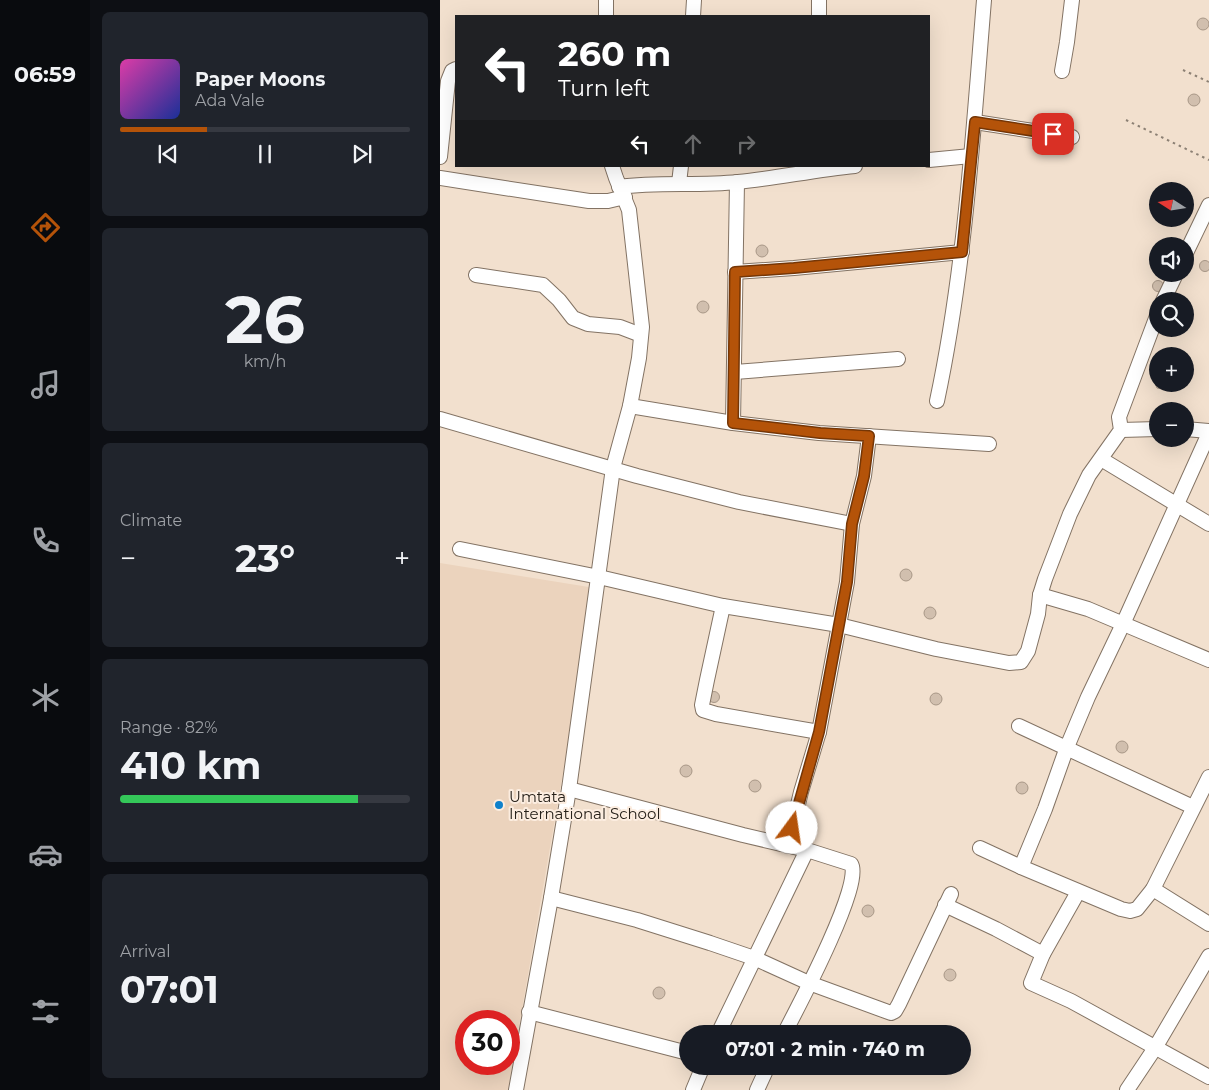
<!DOCTYPE html>
<html lang="en">
<head>
<meta charset="utf-8">
<style>
	body { margin:0; font-family:Montserrat,sans-serif; background:#20242c; color:#f1f3f6; height:100vh; display:flex; flex-direction:column; font-size:19px; white-space:nowrap }
	* { box-sizing:border-box; margin:0 }
	p { font-size:16px; color:#9ea1a6 }
	.icon { flex:none; width:28px; height:28px; fill:none; stroke:currentColor; stroke-width:2; stroke-linecap:round; stroke-linejoin:round }
	.map { position:relative; flex:1; overflow:hidden }
	.sheet { display:flex; flex-direction:column; gap:12px; padding:12px; background:#0d0f14; width:350px }
	.sheet>* { flex:none }
	.guide { position:absolute; left:15px; top:15px; width:475px; height:152px; border-radius:0px; box-shadow:0 5px 20px #0002; background:#202124; color:#fff; overflow:hidden }
	.needle { width:32px; rotate:282deg }
	.fabs { position:absolute; left:709px; top:182px; display:grid; gap:10px }
	.fabs a { display:grid; place-items:center; width:45px; height:45px; border-radius:50%; background:#171b24; box-shadow:0 5px 20px #0002; font-size:25px }
	.speed { position:absolute; left:15px; top:1010px; display:flex; gap:10px; font-size:25px; font-weight:700; text-align:center }
	.speed>* { display:grid; place-content:center; width:65px; height:65px; border-radius:50%; background:#171b24; box-shadow:0 5px 20px #0002; line-height:1 }
	.speed .limit { border:8px solid #d22; background:#fff; color:#111 }
	.pin { position:absolute; display:grid; place-items:center; width:42px; height:42px; color:#fff; margin:-21px; border-radius:10px; box-shadow:0 2px 8px #0006 }
	.me { position:absolute; width:55px; margin:-28px; rotate:14deg; stroke-linejoin:round; filter:drop-shadow(0 0 4px #0008) }
	.turn { display:flex; align-items:center; gap:18px; height:105px; padding:0 20px; font-size:22px }
	.turn .icon { width:65px; height:65px; stroke-width:2.5 }
	.turn b { display:block; font-size:35px; line-height:42px }
	.lanes { display:flex; align-items:center; height:48px; padding:0 20px; background:#0003; justify-content:center; gap:25px; direction:ltr }
	.lanes .off { opacity:.35 }
	.big { font-size:38px; font-weight:700; line-height:1.1 }
	.sheet .widget { flex:1; display:flex; flex-direction:column; justify-content:center; gap:8px; min-width:0; padding:0 18px; border-radius:8px; background:#20242c }
	.sheet .dial { align-items:center; gap:0 }
	.dial b { font-size:65px; line-height:1 }
	.song { display:flex; align-items:center; gap:15px }
	.cover { width:60px; height:60px; border-radius:8px; background:linear-gradient(135deg,hsl(320 70% 55%),hsl(230 70% 35%)) }
	.played { height:5px; border-radius:2px; background:linear-gradient(90deg,#b45309 30%,#363941 30%) }
	.keys { display:flex; justify-content:space-around; direction:ltr }
	.heat { display:flex; justify-content:space-between; align-items:center; font-size:28px; direction:ltr }
	.charge { height:8px; border-radius:4px; background:linear-gradient(90deg,#34c759 82%,#363941 0) }
	.trip { position:absolute; left:239px; top:1025px; width:292px; height:50px; border-radius:25px; background:#171b24; box-shadow:0 5px 20px #0002; font-weight:700; line-height:50px; text-align:center }
	main { display:flex; flex:1; min-height:0 }
	.tab-bar { display:flex; flex-direction:column; width:90px; justify-content:space-around; align-items:center; background:#090b0e; color:#9ea1a6 }
	.tab-bar .icon { width:35px; height:35px }
	.tab-bar .on { color:#b45309 }
	.tab-bar b { font-size:22px; color:#f1f3f6 }
	.map>svg:first-child { display:block }
	.built { fill:#ebd3bd; fill-rule:evenodd }
	.building { fill:#d1bfae; stroke:#a89787 }
	.lines { fill:none; stroke-linecap:round; stroke-linejoin:round }
	.minor-casing { stroke:#837364; stroke-width:16 }
	.path { stroke:#8c8074; stroke-width:2; stroke-dasharray:2.5 4; stroke-linecap:butt }
	.minor { stroke:#fff; stroke-width:14 }
	.route-casing { stroke:#753606; stroke-width:12 }
	.route { stroke:#b45309; stroke-width:9 }
	.poi-dot { fill:#0f81cb; stroke:#fcede0; stroke-width:2 }
	.labels { text-anchor:middle; dominant-baseline:central; stroke-width:4; stroke-linejoin:round; paint-order:stroke }
	.poi-label { font-size:15px; fill:#262019; stroke:#fcede0; text-anchor:start }
</style>
</head>
<body>
<main>
<nav class="tab-bar">
<b>06:59</b>
<svg class="icon on" aria-label="directions" viewBox="0 0 24 24"><path d="M12 3l9 9-9 9-9-9zM9 14v-3h6M13 9l2 2-2 2"/></svg>
<svg class="icon" aria-label="music" viewBox="0 0 24 24"><path d="M9 18V5l10-2v13"/><circle cx="6" cy="18" r="3"/><circle cx="16" cy="16" r="3"/></svg>
<svg class="icon" aria-label="phone" viewBox="0 0 24 24"><path d="M5 4h4l2 5-3 2q2 4 5 5l2-3 5 2v4C11 20 4 13 5 4z"/></svg>
<svg class="icon" aria-label="climate" viewBox="0 0 24 24"><path d="M12 3v18M4 7l16 10M4 17L20 7"/></svg>
<svg class="icon" aria-label="car" viewBox="0 0 24 24"><path d="M5 17H2v-5l4-1 3-4h7l3 4 3 1v5h-3M9 17h6M6 11h13"/><circle cx="7" cy="17" r="2"/><circle cx="17" cy="17" r="2"/></svg>
<svg class="icon" aria-label="filters" viewBox="0 0 24 24"><path d="M4 7h16M4 17h16"/><circle cx="9" cy="7" r="2"/><circle cx="15" cy="17" r="2"/></svg>
</nav>
<section class="sheet">
<div class="widget">
<div class="song"><i class="cover"></i><div><b>Paper Moons</b><p>Ada Vale</p></div></div>
<div class="played"></div>
<div class="keys"><svg class="icon" aria-label="previous" viewBox="0 0 24 24"><path d="M18 5L8 12l10 7zM5 5v14"/></svg><svg class="icon" aria-label="pause" viewBox="0 0 24 24"><path d="M8 5v14M16 5v14"/></svg><svg class="icon" aria-label="next" viewBox="0 0 24 24"><path d="M6 5l10 7-10 7zM19 5v14"/></svg></div>
</div>
<div class="widget dial"><b>26</b><p>km/h</p></div>
<div class="widget"><p>Climate</p>
<div class="heat"><a>−</a><b class="big">23°</b><a>+</a></div>
</div>
<div class="widget"><p>Range · 82%</p><b class="big">410 km</b><div class="charge"></div></div>
<div class="widget"><p>Arrival</p><b class="big">07:01</b></div>
</section>
<div class="map">
<svg width="769" height="1090" viewBox="0 0 769 1090">
	<rect width="100%" height="100%" fill="#f2e0ce"/>
	<path class="built" d="M0,563L155,588L68,1090H0ZM26,1021H69V1064H26Z"/>
	<g class="building">
		<circle cx="763" cy="24" r="6"/>
		<circle cx="754" cy="100" r="6"/>
		<circle cx="322" cy="251" r="6"/>
		<circle cx="765" cy="266" r="5.5"/>
		<circle cx="718" cy="286" r="5.5"/>
		<circle cx="263" cy="307" r="6"/>
		<path d="M716,379H718V384H726L725,387L722,389L717,388L715,383Z"/>
		<circle cx="466" cy="575" r="6"/>
		<circle cx="490" cy="613" r="6"/>
		<circle cx="274" cy="697" r="5.5"/>
		<circle cx="496" cy="699" r="6"/>
		<circle cx="682" cy="747" r="6"/>
		<circle cx="246" cy="771" r="6"/>
		<circle cx="315" cy="786" r="6"/>
		<circle cx="582" cy="788" r="6"/>
		<circle cx="428" cy="911" r="6"/>
		<circle cx="510" cy="975" r="6"/>
		<circle cx="219" cy="993" r="6"/>
	</g>
	<g class="lines">
		<defs>
			<g id="minor">
				<path d="M166,0V16"/>
				<path d="M253,16L254,0"/>
				<path d="M379,16V0"/>
				<path d="M622,71L627,42L632,0"/>
				<path d="M535,122L632,137"/>
				<path d="M0,157L8,81L12,71L16,69"/>
				<path d="M489,160L531,156"/>
				<path d="M0,178L149,201H168L185,197"/>
				<path d="M239,183L241,166"/>
				<path d="M179,187C219,182 258,186 298,182C337,178 375,170 415,166"/>
				<path d="M745,255L769,205"/>
				<path d="M295,272L354,268L522,252"/>
				<path d="M36,275L103,285L119,300L133,318L148,324L180,327L201,335"/>
				<path d="M723,301L736,274"/>
				<path d="M295,372L458,359"/>
				<path d="M497,401C525,269 533,134 544,0"/>
				<path d="M190,406L293,423L379,433L549,444"/>
				<path d="M0,419L197,476L299,502L412,524"/>
				<path d="M293,423L297,182"/>
				<path d="M745,429L769,431"/>
				<path d="M681,430L718,429"/>
				<path d="M661,459L769,524"/>
				<path d="M20,549L159,577L283,606L399,625L496,649L569,663L581,662L588,651L598,614L600,595L605,579L630,514L649,475L681,430L679,417L718,313"/>
				<path d="M600,595L648,609L769,660"/>
				<path d="M283,606L267,680L262,705L263,710L276,714L379,732"/>
				<path d="M579,726L753,807"/>
				<path d="M129,789L303,835L367,850L411,864C424,883 357,1009 344,1034"/>
				<path d="M348,846L361,792L379,732L407,582L412,524L424,476L429,436"/>
				<path d="M540,848L581,867L681,909L690,911L697,909L713,889L769,777"/>
				<path d="M581,867L605,809L627,747L648,697L683,624L769,433"/>
				<path d="M713,889L769,924"/>
				<path d="M638,892L603,954L591,983L631,1001L769,1077"/>
				<path d="M111,898L197,920L270,943L314,958L369,983L451,1013L455,1011L459,1004L511,894"/>
				<path d="M505,905L556,929L603,954"/>
				<path d="M89,1012L248,1053"/>
				<path d="M278,1034L367,850"/>
				<path d="M76,1090L111,898L129,789L173,468L190,406L199,358L202,327L189,210L176,178L172,166"/>
				<path d="M253,1090L263,1066"/>
				<path d="M317,1090L328,1066"/>
				<path d="M687,1090L715,1048L769,956"/>
			</g>
		</defs>
		<use href="#minor" class="minor-casing"/>
		<g class="path">
			<path d="M743,70L769,82"/>
			<path d="M686,120L769,160"/>
		</g>
		<use href="#minor" class="minor"/>
	</g>
	<g class="lines">
		<defs>
			<path id="route" d="M352,828L379,732L407,582L412,524L424,476L429,436L380,433L293,423L295,272L354,268L522,252L535,122L613,134"/>
		</defs>
		<use href="#route" class="route-casing"/>
		<use href="#route" class="route"/>
	</g>
	<circle class="poi-dot" cx="59" cy="805" r="5"/>
	<g class="labels">
		<g class="poi-label">
			<text x="69" y="796">Umtata<tspan x="69" dy="17">International School</tspan></text>
		</g>
	</g>
</svg>
<div class="fabs">
<a><svg class="needle" viewBox="-14 -14 28 28"><path d="M0-13l5 13h-10z" fill="#e53935"/><path d="M0 13l5-13h-10z" fill="#9ea1a6"/></svg></a>
<a><svg class="icon" aria-label="sound" viewBox="0 0 24 24"><path d="M4 9h4l5-4v14l-5-4H4zM17 9q2 3 0 6"/></svg></a>
<a><svg class="icon" aria-label="search" viewBox="0 0 24 24"><circle cx="10" cy="10" r="6"/><path d="M15 15l6 6"/></svg></a>
<a>+</a>
<a>−</a>
</div>
<div class="speed"><div class="limit">30</div></div>
<div class="pin" style="left:613px;top:134px;background:#d93025"><svg class="icon" aria-label="arrive" viewBox="0 0 24 24"><path d="M6 21V4h12l-3 4 3 4H6"/></svg></div>
<svg class="me" style="left:352px;top:828px" viewBox="-20 -20 40 40"><circle r="19" fill="#fff"/><path d="M0-13L10 11 0 6-10 11z" fill="#b45309"/></svg>
<div class="trip">07:01 · 2 min · 740 m</div>
<div class="guide">
<div class="turn"><svg class="icon" aria-label="left" viewBox="0 0 24 24"><path d="M17 20v-9H6M10 6l-5 5 5 5"/></svg><div><b>260 m</b>Turn left</div></div>
<div class="lanes"><svg class="icon" aria-label="left" viewBox="0 0 24 24"><path d="M17 20v-9H6M10 6l-5 5 5 5"/></svg><svg class="icon off" aria-label="ahead" viewBox="0 0 24 24"><path d="M12 20V5M6 11l6-6 6 6"/></svg><svg class="icon off" aria-label="right" viewBox="0 0 24 24"><path d="M7 20v-9h11M14 6l5 5-5 5"/></svg></div>
</div>
</div>
</main>
</body>
</html>
